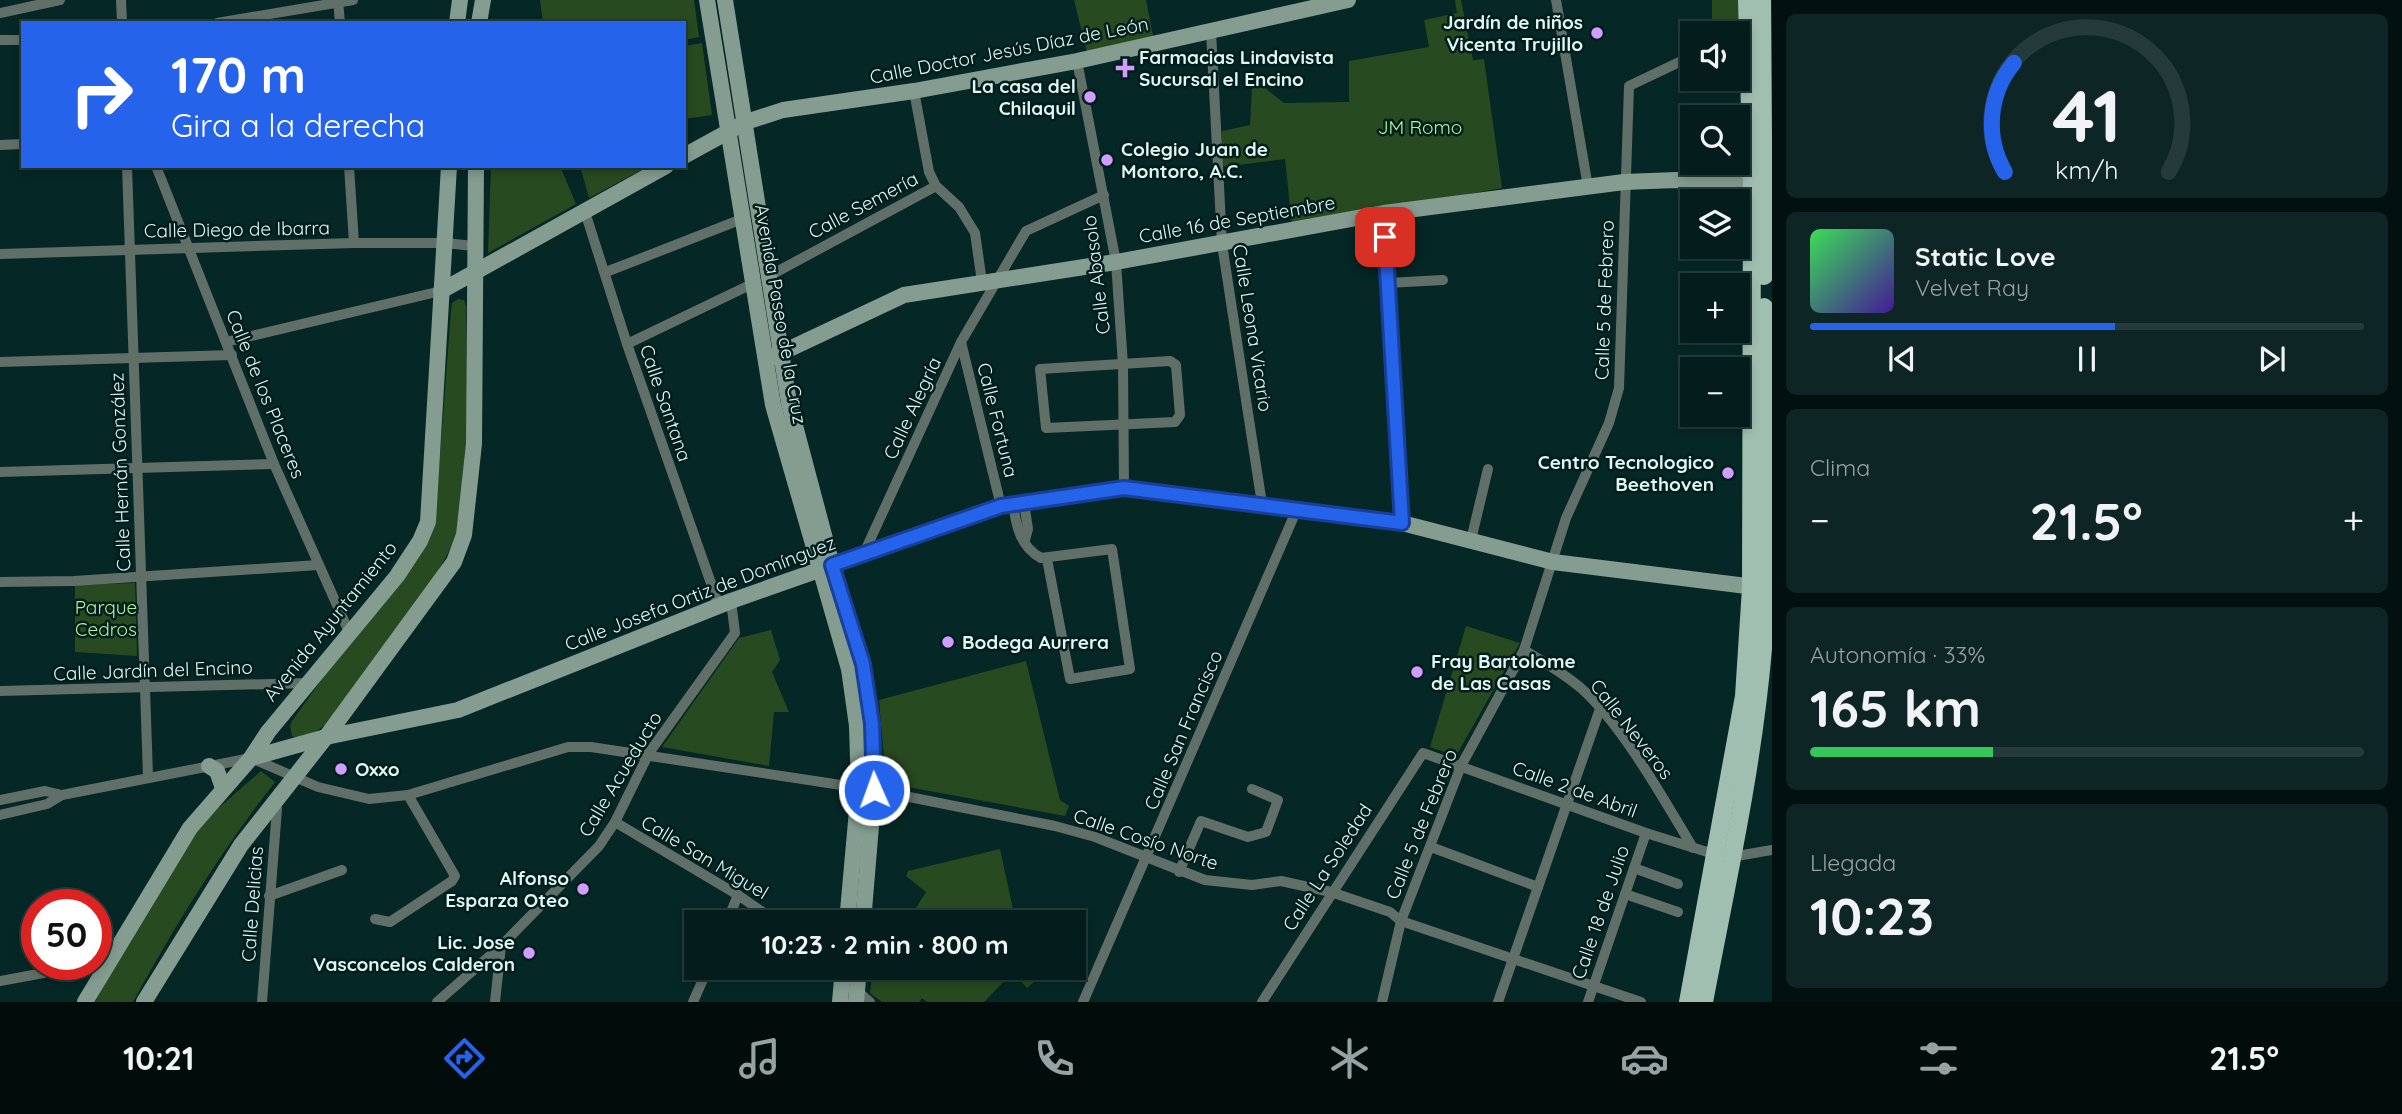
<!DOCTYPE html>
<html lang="es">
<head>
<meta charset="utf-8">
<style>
	body { margin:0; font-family:Quicksand,sans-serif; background:#0d2625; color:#f1f3f6; height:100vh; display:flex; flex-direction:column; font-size:26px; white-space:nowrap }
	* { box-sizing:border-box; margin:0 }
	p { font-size:23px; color:#97a2a3 }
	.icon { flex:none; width:38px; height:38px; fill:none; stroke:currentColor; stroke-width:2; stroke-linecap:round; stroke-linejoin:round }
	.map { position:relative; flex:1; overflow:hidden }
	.drawer { display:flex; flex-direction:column; gap:14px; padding:14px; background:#02100f; width:630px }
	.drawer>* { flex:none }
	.top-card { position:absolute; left:21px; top:21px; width:665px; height:147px; border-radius:0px; box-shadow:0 4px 10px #0003,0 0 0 2px #253b3b; background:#2563eb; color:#fff; overflow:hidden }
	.buttons { position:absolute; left:1680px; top:21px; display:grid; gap:14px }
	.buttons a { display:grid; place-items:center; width:70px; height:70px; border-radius:0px; background:#041d1c; box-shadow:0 4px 10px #0003,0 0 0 2px #253b3b; font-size:35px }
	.speed { position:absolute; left:21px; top:889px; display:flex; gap:14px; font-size:35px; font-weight:700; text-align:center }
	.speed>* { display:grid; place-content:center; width:91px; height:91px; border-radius:50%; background:#041d1c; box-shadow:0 4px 10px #0003,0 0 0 2px #253b3b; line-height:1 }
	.speed .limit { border:10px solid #d22; background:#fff; color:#111 }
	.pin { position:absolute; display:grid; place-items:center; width:60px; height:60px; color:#fff; margin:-30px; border-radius:14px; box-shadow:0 4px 10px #0006 }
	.me { position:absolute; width:77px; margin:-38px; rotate:358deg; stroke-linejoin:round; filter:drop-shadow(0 0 5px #0008) }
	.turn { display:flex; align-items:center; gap:24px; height:147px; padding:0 35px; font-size:32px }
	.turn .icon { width:91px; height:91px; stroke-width:2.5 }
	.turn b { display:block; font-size:49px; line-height:60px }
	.big { font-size:52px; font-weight:700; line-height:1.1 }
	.drawer .tile { flex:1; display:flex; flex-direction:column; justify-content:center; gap:10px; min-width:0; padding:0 24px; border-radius:10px; background:#0d2625 }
	.drawer .dial { align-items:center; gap:0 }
	.dial svg { height:182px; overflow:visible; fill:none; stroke:#253b3b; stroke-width:7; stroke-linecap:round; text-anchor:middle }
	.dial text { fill:#f1f3f6; stroke:none }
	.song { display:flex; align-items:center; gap:21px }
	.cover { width:84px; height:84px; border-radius:10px; background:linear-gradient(135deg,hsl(130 70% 55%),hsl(260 70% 35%)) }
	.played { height:7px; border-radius:4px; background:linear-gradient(90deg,#2563eb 55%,#253b3b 55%) }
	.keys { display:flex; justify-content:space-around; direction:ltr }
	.heat { display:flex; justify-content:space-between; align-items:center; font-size:38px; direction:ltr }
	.charge { height:10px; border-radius:5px; background:linear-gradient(90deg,#34c759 33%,#253b3b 0) }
	.trip { position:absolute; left:684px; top:910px; width:402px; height:70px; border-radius:0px; background:#041d1c; box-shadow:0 4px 10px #0003,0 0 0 2px #253b3b; font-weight:700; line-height:70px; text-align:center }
	.tabs { display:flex; height:112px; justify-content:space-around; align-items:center; background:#020c0b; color:#97a2a3 }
	.tabs .icon { width:49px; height:49px }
	.tabs .active { color:#2563eb }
	.tabs b { font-size:32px; color:#f1f3f6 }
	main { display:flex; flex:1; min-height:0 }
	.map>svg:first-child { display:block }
	.green { fill:#284a20 }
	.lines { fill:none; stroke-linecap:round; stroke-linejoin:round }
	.street { stroke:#607068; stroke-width:10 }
	.secondary { stroke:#849d90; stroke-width:16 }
	.primary { stroke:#a0bfb0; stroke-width:18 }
	.route-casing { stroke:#184099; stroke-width:18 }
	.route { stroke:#2563eb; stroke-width:12 }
	.poi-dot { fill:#d19dfe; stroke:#001d1b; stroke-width:2.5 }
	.labels { text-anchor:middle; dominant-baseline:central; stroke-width:5; stroke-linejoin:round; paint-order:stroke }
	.poi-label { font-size:19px; font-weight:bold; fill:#dff6f3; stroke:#001d1b; text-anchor:end }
	.street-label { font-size:19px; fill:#dff6f3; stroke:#001d1b }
	.park-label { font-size:19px; fill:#abf69a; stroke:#001d1b }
</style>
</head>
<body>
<main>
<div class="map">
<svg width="1772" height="1002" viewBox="0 0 1772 1002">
	<rect width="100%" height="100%" fill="#052725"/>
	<g class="green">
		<path d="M540,0H694L699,37L684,40V23H543Z"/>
		<path d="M1074,0H1146L1153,36L1087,52Z"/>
		<path d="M1455,0H1461L1473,60L1484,59L1502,188L1292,226L1285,159L1222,167V131L1250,125L1252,87L1265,88L1284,103L1349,102V61L1429,47L1424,20L1457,13Z"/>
		<path d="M1712,0H1742L1744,26L1724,33H1712Z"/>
		<path d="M702,43L712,115L684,119V46Z"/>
		<path d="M491,166H560L576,204L488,253Z"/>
		<path d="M580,166H649L589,198Z"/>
		<path d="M458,299L464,300L466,306L467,453L457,536L426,594L325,725L309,736L297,738L292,736L290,726L292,721L435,522L451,311L452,303Z"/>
		<path d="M135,583L137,656L75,652V585Z"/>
		<path d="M1466,626L1520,643L1456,756L1430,747Z"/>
		<path d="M771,630L780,660L772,672L789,712H774L769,766L662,747L739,638Z"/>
		<path d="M1026,661L1060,800L1069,806L1065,816L886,783L879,700Z"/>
		<path d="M261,771L275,782C221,851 175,925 133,1002H95L177,854L201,823Z"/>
		<path d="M1000,849L1015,918L1022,922H907L926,892L906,876L908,871Z"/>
		<path d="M878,968H1035L1034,982L1027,988L1013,972L984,1002H927L922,998L919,1002H882L870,993L872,976Z"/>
	</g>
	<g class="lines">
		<g class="street">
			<path d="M121,0L122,23"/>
			<path d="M338,0L340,23"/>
			<path d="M1556,0L1588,187"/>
			<path d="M0,13L60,0"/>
			<path d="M217,23L353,0"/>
			<path d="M1211,31L1222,244L1262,504"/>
			<path d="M0,40H23"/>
			<path d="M1077,61L1116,262L1123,365L1124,488"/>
			<path d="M914,91L929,172L936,186L959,207L975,233L982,282"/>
			<path d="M0,145L23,144"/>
			<path d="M127,166L148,776"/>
			<path d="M156,166L274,464L349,632"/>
			<path d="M349,166L354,243"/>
			<path d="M585,212L627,344L719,606"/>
			<path d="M1384,213L1402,523"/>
			<path d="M0,254L354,243H445L474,246"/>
			<path d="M606,272L742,219"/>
			<path d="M769,276L936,186"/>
			<path d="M1387,283L1443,280"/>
			<path d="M226,342L441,291"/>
			<path d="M961,342L1001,506"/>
			<path d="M627,344L752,284"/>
			<path d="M1170,361L1176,365L1180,415L1175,422L1046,428L1040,369Z"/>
			<path d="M0,362L232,355"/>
			<path d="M0,472L274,464"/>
			<path d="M1024,503L1028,529L1025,540"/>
			<path d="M1013,504C1016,525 1020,547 1041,558L1112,549L1130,669L1070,679L1047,559"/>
			<path d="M1471,540L1488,469"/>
			<path d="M864,553L961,342L1026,231L1104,195"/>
			<path d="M0,582L74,581L318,565"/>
			<path d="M1524,650C1544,662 1565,674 1582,689C1623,726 1664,800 1693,848"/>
			<path d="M0,691L308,683"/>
			<path d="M0,800L45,791L62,795"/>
			<path d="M0,815L47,804L62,795L251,758L318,787L369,799L408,795L568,747H591L874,790L1055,826L1095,837L1205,880L1252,885L1281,881L1331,892L1390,912L1401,921L1641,1002"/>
			<path d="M615,822L738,895L777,922"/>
			<path d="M1431,847L1538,887"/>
			<path d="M1731,857L1772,850"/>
			<path d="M1634,868L1678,884"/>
			<path d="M1179,872L1201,821L1248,837L1266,832L1278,800L1252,789"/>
			<path d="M1625,894L1678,912"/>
			<path d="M269,896L342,870"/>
			<path d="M375,919L390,922L452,881L455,876L408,795"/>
			<path d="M727,922L738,895"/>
			<path d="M831,968L870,1002"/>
			<path d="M0,981L92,964"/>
			<path d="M262,1002L277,809"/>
			<path d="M437,1002L501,946L599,846L615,822L649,753L735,633L731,601"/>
			<path d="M495,1002L501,946"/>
			<path d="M693,1002L708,968"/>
			<path d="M1083,1002L1297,509"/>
			<path d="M1262,1002L1423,753L1646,833L1717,855"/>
			<path d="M1382,1002L1401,921L1461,766L1524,650L1566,518L1609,423L1619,388L1629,86L1692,56"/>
			<path d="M1498,1002L1600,709"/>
			<path d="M1588,1002L1646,833"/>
		</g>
		<g class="secondary">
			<path d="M707,0L773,405L849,669L857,726L859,788L847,922"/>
			<path d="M725,0L789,403L832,565L863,664L872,724L874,790L863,922"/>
			<path d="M457,23L460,0"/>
			<path d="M479,23L483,0"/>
			<path d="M684,156L746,122L783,110L914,91L1077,61L1348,0"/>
			<path d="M441,291L666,166"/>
			<path d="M766,360L904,295L1116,262L1384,213L1624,182L1676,180L1765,185"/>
			<path d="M251,758L326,737L458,710L731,601L1001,506L1124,488L1402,523L1553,562L1763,588"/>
			<path d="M209,766L217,771L223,788"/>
			<path d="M85,1002L190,828L251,758L268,732L397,576L420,541L428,522L449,166"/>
			<path d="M144,1002L241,845L326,737L454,562L464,535L474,444L476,166"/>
			<path d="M840,1002L843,968"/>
			<path d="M856,1002L859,968"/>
		</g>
		<g class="primary">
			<path d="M1762,0L1764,276"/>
			<path d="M1688,1002L1744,696L1751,588L1752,185L1747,0"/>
			<path d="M1704,1002C1727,881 1755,759 1764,636C1771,526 1763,417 1764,307"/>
		</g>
	</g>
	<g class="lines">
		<defs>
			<path id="route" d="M874,790L872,724L863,664L832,565L1001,506L1124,488L1402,523L1385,237"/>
		</defs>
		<use href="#route" class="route-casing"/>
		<use href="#route" class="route"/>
	</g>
	<g class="poi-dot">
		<circle cx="1597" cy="33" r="7"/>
		<path d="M1121.5 57.5h7v7h7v7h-7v7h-7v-7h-7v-7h7z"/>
		<circle cx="1090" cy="97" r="7"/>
		<circle cx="1107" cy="160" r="7"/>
		<circle cx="1728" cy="473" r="7"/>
		<circle cx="948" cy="642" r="7"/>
		<circle cx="1417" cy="672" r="7"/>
		<circle cx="341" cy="769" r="7"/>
		<circle cx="583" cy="889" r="7"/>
		<circle cx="529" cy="953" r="7"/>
	</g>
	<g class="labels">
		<g class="poi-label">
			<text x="1583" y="22">Jardín de niños<tspan x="1583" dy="22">Vicenta Trujillo</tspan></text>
			<text x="1139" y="57" text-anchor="start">Farmacias Lindavista<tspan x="1139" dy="22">Sucursal el Encino</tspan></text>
			<text x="1076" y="86">La casa del<tspan x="1076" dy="22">Chilaquil</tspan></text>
			<text x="1121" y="149" text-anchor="start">Colegio Juan de<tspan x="1121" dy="22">Montoro, A.C.</tspan></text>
			<text x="1714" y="462">Centro Tecnologico<tspan x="1714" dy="22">Beethoven</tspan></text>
			<text x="962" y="642" text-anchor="start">Bodega Aurrera</text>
			<text x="1431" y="661" text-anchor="start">Fray Bartolome<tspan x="1431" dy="22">de Las Casas</tspan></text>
			<text x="355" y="769" text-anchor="start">Oxxo</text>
			<text x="569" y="878">Alfonso<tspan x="569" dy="22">Esparza Oteo</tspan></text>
			<text x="515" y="942">Lic. Jose<tspan x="515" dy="22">Vasconcelos Calderon</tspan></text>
		</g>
		<g class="street-label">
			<text transform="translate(1009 50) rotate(-11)">Calle Doctor Jesús Díaz de León</text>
			<text transform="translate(863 205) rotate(-28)">Calle Semería</text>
			<text transform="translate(1237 219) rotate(-10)">Calle 16 de Septiembre</text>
			<text transform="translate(237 229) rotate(-1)">Calle Diego de Ibarra</text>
			<text transform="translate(1096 275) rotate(-97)">Calle Abasolo</text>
			<text transform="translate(1604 300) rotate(-88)">Calle 5 de Febrero</text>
			<text transform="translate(781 314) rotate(80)">Avenida Paseo de la Cruz</text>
			<text transform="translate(1253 328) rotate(81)">Calle Leona Vicario</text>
			<text transform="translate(266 394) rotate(68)">Calle de los Placeres</text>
			<text transform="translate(666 403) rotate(71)">Calle Santana</text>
			<text transform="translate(912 408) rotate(-65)">Calle Alegría</text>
			<text transform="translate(998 420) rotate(76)">Calle Fortuna</text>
			<text transform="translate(120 472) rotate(-92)">Calle Hernán González</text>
			<text transform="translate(700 593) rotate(-21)">Calle Josefa Ortiz de Domínguez</text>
			<text transform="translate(330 621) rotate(-51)">Avenida Ayuntamiento</text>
			<text transform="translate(153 670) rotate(-2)">Calle Jardín del Encino</text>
			<text transform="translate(1632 729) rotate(52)">Calle Neveros</text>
			<text transform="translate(1183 730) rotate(-67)">Calle San Francisco</text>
			<text transform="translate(620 774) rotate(-59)">Calle Acueducto</text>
			<text transform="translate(1575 789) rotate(20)">Calle 2 de Abril</text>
			<text transform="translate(1421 824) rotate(-68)">Calle 5 de Febrero</text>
			<text transform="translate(1146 839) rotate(19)">Calle Cosío Norte</text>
			<text transform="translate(705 857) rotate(31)">Calle San Miguel</text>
			<text transform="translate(1327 867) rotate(-57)">Calle La Soledad</text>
			<text transform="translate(252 904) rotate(-86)">Calle Delicias</text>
			<text transform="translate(1600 912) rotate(-71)">Calle 18 de Julio</text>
		</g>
		<g class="park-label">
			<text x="1420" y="127">JM Romo</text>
			<text x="106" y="607">Parque<tspan x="106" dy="22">Cedros</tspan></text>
		</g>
	</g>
</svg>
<div class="buttons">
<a><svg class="icon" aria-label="sound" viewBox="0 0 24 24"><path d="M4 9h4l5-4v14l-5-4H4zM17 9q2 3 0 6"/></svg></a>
<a><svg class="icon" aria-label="search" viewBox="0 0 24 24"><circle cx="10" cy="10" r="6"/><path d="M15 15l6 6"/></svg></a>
<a><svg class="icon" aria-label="layers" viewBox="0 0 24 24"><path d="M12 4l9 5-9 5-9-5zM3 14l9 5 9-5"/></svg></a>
<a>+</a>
<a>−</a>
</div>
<div class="speed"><div class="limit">50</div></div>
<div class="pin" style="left:1385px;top:237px;background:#d93025"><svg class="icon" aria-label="arrive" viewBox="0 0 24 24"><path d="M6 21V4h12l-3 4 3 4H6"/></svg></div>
<svg class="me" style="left:874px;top:790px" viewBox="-20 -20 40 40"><circle r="17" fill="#2563eb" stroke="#fff" stroke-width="3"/><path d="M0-11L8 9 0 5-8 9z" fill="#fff"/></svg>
<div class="trip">10:23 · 2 min · 800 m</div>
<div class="top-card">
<div class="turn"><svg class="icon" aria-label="right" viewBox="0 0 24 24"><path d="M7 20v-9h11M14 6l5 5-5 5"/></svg><div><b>170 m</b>Gira a la derecha</div></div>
</div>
</div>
<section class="drawer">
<div class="tile dial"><svg viewBox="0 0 100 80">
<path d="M14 69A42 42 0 1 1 86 69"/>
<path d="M14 69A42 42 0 0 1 18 21" stroke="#2563eb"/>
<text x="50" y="56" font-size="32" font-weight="700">41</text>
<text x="50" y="72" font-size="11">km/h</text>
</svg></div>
<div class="tile">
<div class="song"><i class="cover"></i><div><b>Static Love</b><p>Velvet Ray</p></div></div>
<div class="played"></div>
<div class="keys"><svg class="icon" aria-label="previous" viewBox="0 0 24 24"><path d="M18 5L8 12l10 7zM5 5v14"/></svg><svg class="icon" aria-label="pause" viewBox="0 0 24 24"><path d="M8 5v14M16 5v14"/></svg><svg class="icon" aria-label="next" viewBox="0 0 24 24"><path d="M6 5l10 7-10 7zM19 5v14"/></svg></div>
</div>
<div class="tile"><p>Clima</p>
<div class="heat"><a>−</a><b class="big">21.5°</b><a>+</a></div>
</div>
<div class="tile"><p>Autonomía · 33%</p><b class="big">165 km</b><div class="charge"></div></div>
<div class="tile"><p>Llegada</p><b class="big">10:23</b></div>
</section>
</main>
<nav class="tabs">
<b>10:21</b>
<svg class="icon active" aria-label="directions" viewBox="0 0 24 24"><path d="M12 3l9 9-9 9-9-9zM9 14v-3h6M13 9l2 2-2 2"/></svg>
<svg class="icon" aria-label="music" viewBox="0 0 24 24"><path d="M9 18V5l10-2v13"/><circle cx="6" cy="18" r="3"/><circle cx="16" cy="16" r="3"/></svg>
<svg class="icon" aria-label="phone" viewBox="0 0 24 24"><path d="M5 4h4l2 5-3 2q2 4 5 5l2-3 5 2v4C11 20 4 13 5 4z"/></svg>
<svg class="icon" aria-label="climate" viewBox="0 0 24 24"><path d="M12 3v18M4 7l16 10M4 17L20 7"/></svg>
<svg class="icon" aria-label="car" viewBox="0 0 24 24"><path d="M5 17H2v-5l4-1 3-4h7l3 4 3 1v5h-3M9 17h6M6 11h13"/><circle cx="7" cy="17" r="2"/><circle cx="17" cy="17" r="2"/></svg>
<svg class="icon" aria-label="filters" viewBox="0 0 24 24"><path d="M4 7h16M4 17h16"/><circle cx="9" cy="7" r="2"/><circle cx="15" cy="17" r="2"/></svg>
<b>21.5°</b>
</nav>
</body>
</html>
